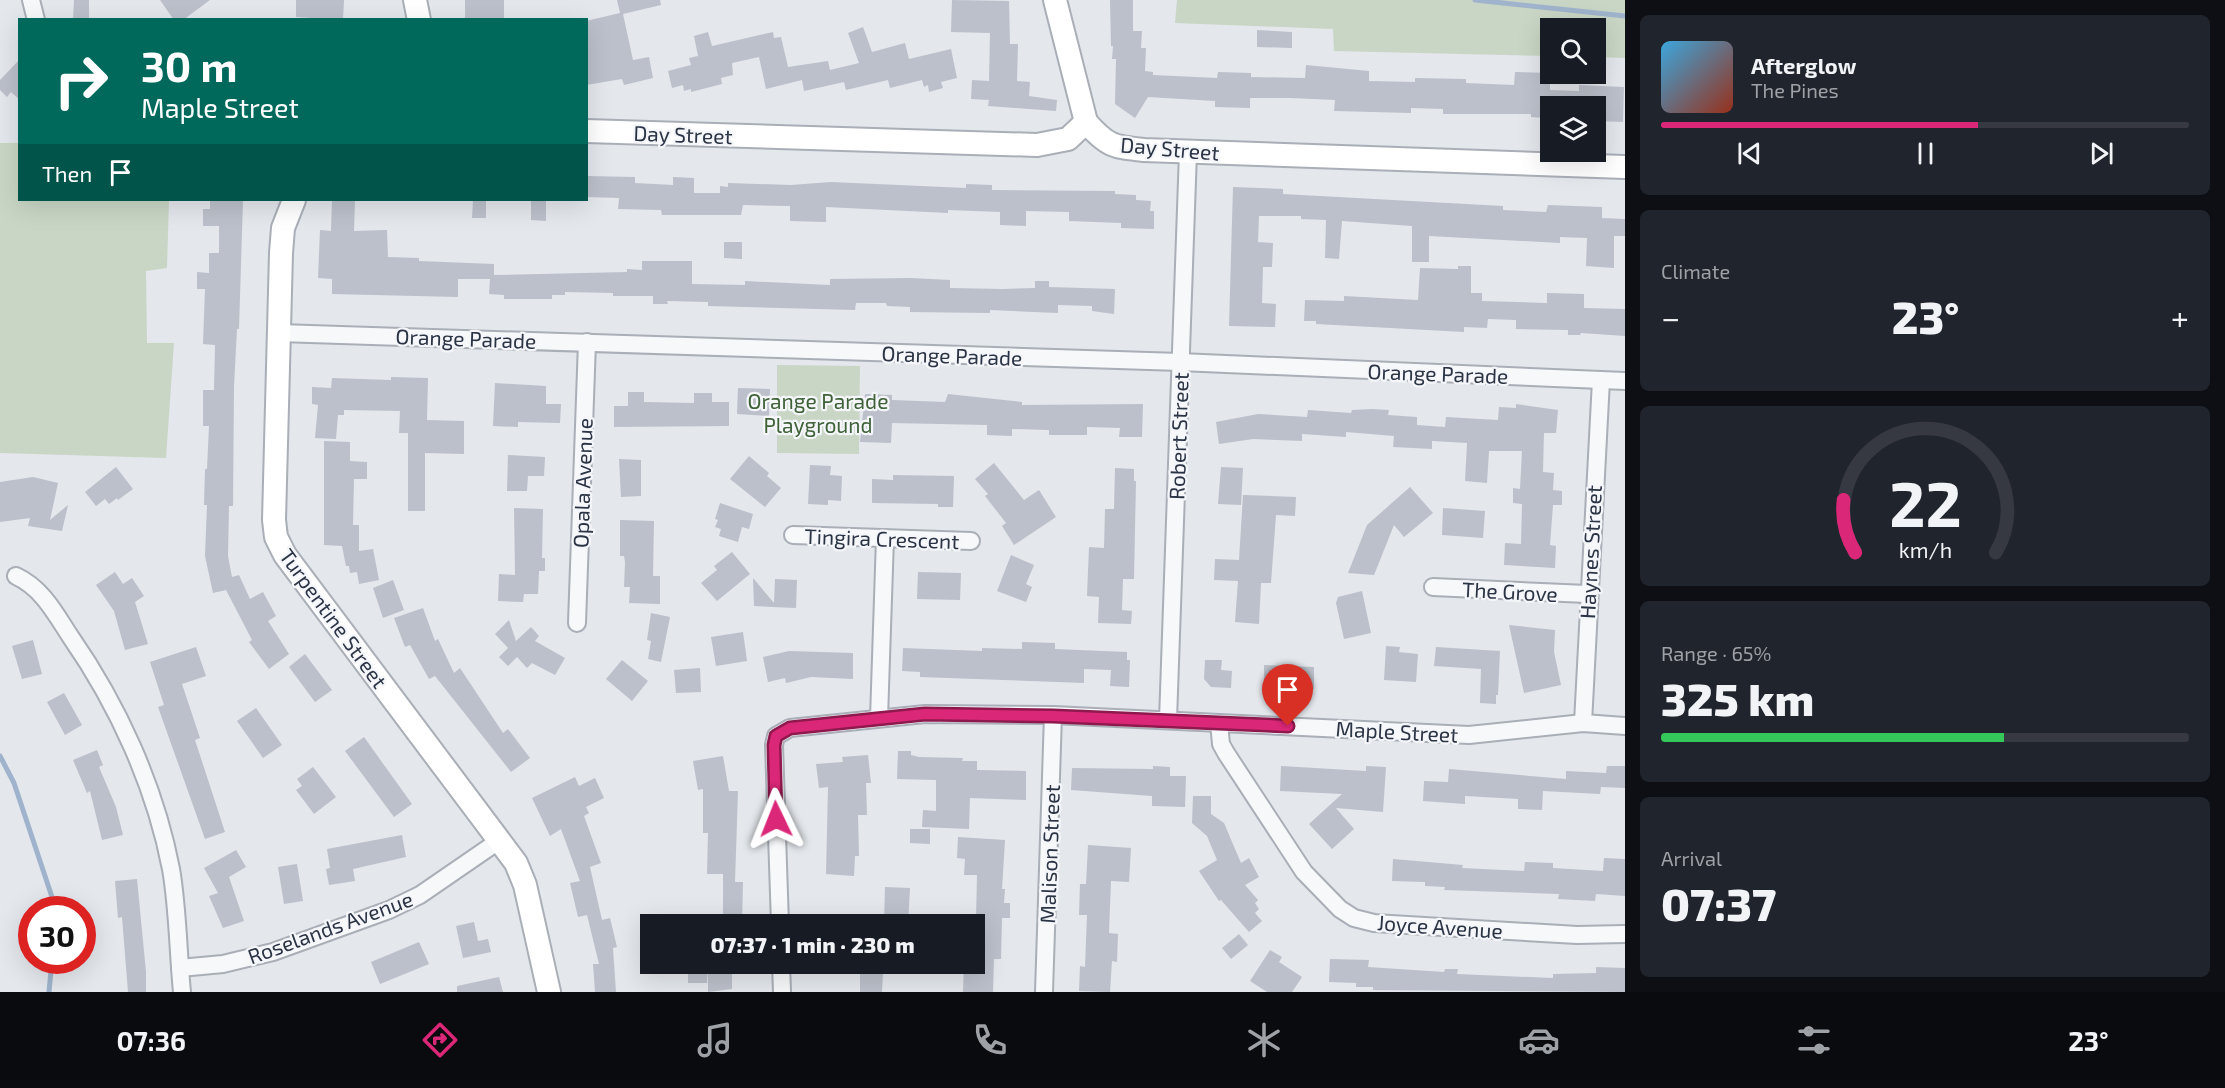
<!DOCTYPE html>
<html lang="en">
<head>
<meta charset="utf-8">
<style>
	body { margin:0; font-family:"Exo 2",sans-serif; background:#20242c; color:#f1f3f6; height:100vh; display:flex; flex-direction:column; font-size:22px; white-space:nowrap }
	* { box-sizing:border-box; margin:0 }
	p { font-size:20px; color:#9ea1a6 }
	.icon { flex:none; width:33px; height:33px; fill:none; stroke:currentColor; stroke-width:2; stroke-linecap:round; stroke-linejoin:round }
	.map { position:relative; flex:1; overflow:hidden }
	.panel { display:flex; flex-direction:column; gap:15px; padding:15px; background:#0d0f14; width:600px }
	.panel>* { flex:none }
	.hud { position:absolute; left:18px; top:18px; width:570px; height:183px; border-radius:0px; box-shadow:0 6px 24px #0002; background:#00695c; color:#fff; overflow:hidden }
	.fabs { position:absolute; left:1540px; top:18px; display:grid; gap:12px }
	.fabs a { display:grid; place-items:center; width:66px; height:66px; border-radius:0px; background:#171b24; box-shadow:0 6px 24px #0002; font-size:30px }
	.speed { position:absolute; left:18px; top:896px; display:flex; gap:12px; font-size:30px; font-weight:700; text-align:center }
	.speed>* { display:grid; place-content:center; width:78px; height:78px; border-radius:50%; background:#171b24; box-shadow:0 6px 24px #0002; line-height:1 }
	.speed .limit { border:9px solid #d22; background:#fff; color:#111 }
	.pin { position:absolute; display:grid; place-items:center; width:51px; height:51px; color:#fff; margin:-62px -26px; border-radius:50% 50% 50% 0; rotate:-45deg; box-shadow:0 0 6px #0007 }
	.pin .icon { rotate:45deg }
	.me { position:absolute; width:66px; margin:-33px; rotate:358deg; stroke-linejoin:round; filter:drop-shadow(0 0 4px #0008) }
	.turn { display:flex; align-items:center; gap:21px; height:126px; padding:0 24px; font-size:27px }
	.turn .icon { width:78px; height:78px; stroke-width:2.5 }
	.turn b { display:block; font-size:42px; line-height:51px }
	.then { display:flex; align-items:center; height:57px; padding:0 24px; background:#0003; gap:12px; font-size:22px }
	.big { font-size:45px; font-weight:800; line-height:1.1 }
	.panel .card { flex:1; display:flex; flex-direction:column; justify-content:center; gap:9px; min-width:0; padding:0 21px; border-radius:9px; background:#20242c }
	.panel .dial { align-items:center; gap:0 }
	.dial svg { height:156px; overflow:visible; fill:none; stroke:#363941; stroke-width:7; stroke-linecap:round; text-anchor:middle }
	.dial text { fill:#f1f3f6; stroke:none }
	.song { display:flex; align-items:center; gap:18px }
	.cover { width:72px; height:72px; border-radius:9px; background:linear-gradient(135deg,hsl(200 70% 55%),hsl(10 70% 35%)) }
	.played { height:6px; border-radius:3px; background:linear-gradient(90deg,#db2777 60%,#363941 60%) }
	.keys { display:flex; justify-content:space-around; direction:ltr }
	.heat { display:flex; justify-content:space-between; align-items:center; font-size:33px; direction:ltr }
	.charge { height:9px; border-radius:4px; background:linear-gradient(90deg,#34c759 65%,#363941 0) }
	.trip { position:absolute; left:640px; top:914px; width:345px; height:60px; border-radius:0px; background:#171b24; box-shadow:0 6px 24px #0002; font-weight:800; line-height:60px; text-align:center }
	.tab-bar { display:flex; height:96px; justify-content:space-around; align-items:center; background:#090b0e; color:#9ea1a6 }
	.tab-bar .icon { width:42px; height:42px }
	.tab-bar .active { color:#db2777 }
	.tab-bar b { font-size:27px; color:#f1f3f6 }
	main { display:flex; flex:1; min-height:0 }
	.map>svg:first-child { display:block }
	.green { fill:#c9d6c5 }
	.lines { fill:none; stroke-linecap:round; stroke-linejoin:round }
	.stream { stroke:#9fb4cc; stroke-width:5 }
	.building { fill:#bbc0ca }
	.street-casing { stroke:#a9aeb7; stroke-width:20 }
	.secondary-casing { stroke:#a9aeb7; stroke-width:26 }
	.street { stroke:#f7f8fa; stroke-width:16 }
	.secondary { stroke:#fff; stroke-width:22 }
	.route-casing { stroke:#8e194d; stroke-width:15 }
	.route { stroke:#db2777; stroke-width:10 }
	.labels { text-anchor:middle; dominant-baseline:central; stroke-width:4.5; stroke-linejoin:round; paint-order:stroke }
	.street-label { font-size:21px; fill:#2b3445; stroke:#f4f6f9 }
	.park-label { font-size:21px; fill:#3f6138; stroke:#f4f6f9 }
</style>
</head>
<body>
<main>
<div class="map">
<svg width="1625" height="992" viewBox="0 0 1625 992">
	<rect width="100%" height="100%" fill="#e4e7ec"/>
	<g class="green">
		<path d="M1177,0H1625V58L1596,57V28H1551V56L1334,51L1333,29L1175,23Z"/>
		<path d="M0,143H19L20,200H169L167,268L146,271L147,343H174L166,458L0,453Z"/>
		<path d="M777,365L860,366L859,454L777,453Z"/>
	</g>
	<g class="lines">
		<g class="stream">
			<path d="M1475,0L1625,16"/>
			<path d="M0,756L14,783L56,909"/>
			<path d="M49,992L52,960"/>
		</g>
	</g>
	<g class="building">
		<path d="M74,0H89V20H73Z"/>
		<path d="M160,0H210L183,20H174Z"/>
		<path d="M296,0H344L343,20L296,17Z"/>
		<path d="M465,0H504V20L465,19Z"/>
		<path d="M617,0H660L661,5L623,14L633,60L649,57L653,78L624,85L622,79L586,85V21L620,13Z"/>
		<path d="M952,0L1009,1L1010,44H1018L1017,81L1030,82L1029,96L1057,100L1056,111L988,106L989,100L971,99L972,80L989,81L990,33L951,32Z"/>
		<path d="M1110,0H1133V31H1142L1141,48H1146L1145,71L1153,72V75L1217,78L1218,72L1251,73V77L1305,78L1306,65L1369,71V81L1415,82V78L1466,79V83L1514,85L1515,72L1550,73V90L1579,91V85L1624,87L1623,122L1596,121V106H1549L1545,108V118L1531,117V114H1443V109L1411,108V113L1334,111L1335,100L1290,98H1250V108L1215,107V101L1148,97L1135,118L1115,104L1116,59H1112L1113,46H1111Z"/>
		<path d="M863,27L872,52L905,43L909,59L951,49L957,78L941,82L943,88L929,92L928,85L924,87L922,80L890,88L888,80L846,90L844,82L804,91L802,80L766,89L759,57L732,63L733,75L721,78L722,84L691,92V89L684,91L683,85L672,88L668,71L691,65L689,58L698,56L694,36L708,32L712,46L773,32L774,38L781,37L788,67L828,61L830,70L859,63L848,33Z"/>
		<path d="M1257,30L1292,32V48L1257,47Z"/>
		<path d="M20,59V100L11,92L7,97L0,90V80Z"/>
		<path d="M586,176L635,177V183L673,185V177L694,178V193H720V186L728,187V183L791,185L831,182L966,188V184L992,185V190L1115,191V194L1136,195V200L1151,201L1150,211H1154V229L1121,228V223L1069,221V212L1026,211V226L1000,225V212L948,210V213L826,207V222L790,221V206L743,205L741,215H662L661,210L618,209L619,198L586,197Z"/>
		<path d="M1233,187L1283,189V194L1503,206V210L1546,212L1548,205L1602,207V218L1625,219V236H1614V268L1586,266L1587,238L1560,237V243L1429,236V262H1412V226L1342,221L1339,259L1325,258L1326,220L1301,219V216H1259L1258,242L1273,243L1272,267H1263L1262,303L1276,304L1275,327L1229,326Z"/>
		<path d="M210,200H243L239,329H237L234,386L233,506H229L228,556L232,577L239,575L250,599L263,592L276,616L268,621L289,654L269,669L249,642L252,640L226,590L213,593L205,556L207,505H204L205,469H207L209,426H203V390H214L215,345L203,344L205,289H197V272L209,273V253H219V226H203V209H210Z"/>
		<path d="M332,200H355L354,231L387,230L388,257L419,258V261L494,264V275L627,272V269L642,270V261H692V284L745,285V281L830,285V279L911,278L950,280V288L1003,289L1035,288V281H1049V287L1115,289L1114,314L1092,311V306L1058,305V313L990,310V313L910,312V307L887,306L886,303H856L855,310L708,306V302L667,301L668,304H653V296H613V293L565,292V295H552V299H504V295L489,294L490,279H458V297L332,294V279L318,278L320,230L331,231Z"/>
		<path d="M473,200H486V218H472Z"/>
		<path d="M531,200H546V221L531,220Z"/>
		<path d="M724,242H742V259L724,258Z"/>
		<path d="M1458,266H1471V293H1482V301L1547,303V293L1584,294V308L1625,309V336L1581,333L1580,335H1568V330L1516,329V320L1488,319L1487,328L1464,327V332L1316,324V321H1304L1305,300L1344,301V296L1418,300L1420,268L1458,269Z"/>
		<path d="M391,377L428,378L427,420L464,421V454L425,453V511H408V433H399L400,411L344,410V415H338L336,439L315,438L318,405L312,404V387L331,388L332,378L391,380Z"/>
		<path d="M495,383L546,386V404H561L560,423L518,422V427L493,426Z"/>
		<path d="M738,388L770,389L769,416L737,414Z"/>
		<path d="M628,392H644V402L694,403V393H712V402H729V426L614,427V406H628Z"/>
		<path d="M865,394L892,395V400L945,402L948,394L1022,402V405L1143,404L1142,437H1119L1120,428L1087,427V435H1049V430L1012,429V436L987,435V425L892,423L891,443L860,442Z"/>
		<path d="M1516,404L1558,410L1556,433H1544L1543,472L1554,473L1553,490L1562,491V505H1553L1550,545L1556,546L1555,568L1504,565L1505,543L1521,544L1522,504L1513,503V488L1520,489L1522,451H1489L1487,483L1465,481L1467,443L1432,441V449L1393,447L1394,436L1346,432V437L1302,434V441L1253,439L1219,444L1216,422L1258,414L1307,417L1308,410L1351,413L1352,410L1373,409L1389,410L1388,415L1417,417V425L1445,427L1446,417L1498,420L1499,407L1516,408Z"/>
		<path d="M324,441L350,442V461L367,462V479H354L353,525H359V551L373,549L379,580L359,584L357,572L350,573L349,566H346L342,546L324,545Z"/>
		<path d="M508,455L545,457L544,476H528L527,491H507Z"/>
		<path d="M749,456L769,473L767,476L781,488L765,507L730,479Z"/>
		<path d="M619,459L641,460V496L621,497Z"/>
		<path d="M994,463L1024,500L1039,490L1056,517L1014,545L1002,526L1006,523L985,496L988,494L975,479Z"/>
		<path d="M810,465L831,466L830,475L842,476L841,501L828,500V505L808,504Z"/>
		<path d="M116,467L133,489L118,500L117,498L109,504L105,499L96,506L85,492Z"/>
		<path d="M1221,467L1243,468L1241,505L1218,504Z"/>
		<path d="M1115,468L1134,469V481H1136L1134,579H1123L1122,610L1132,611L1131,624L1098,623L1099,597L1087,596L1089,547L1104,548L1105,509H1114Z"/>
		<path d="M893,475L954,476L953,507H938V504L872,503V479L893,480Z"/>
		<path d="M33,477L58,483L50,520L68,505L62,531L28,526L30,518L0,522V482Z"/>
		<path d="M1410,487L1433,513L1404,537L1394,525L1374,575L1348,573L1367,525Z"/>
		<path d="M1243,495L1296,497L1295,516L1276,515L1271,583H1261L1259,624L1235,622L1238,581L1214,580L1215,559L1239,560Z"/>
		<path d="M720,503L753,514L749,529L742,527L738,542L719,536L721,529L715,527L718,520L715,519Z"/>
		<path d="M514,508L543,509L542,558H545V571H539L538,594H524L523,602L498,601L499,574L515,575Z"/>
		<path d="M1443,508L1485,511L1483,538L1442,535Z"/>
		<path d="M620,520L654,521L653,576H660V604L629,603L630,587H624L625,562L624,556H620Z"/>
		<path d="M732,552L750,574L717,601L701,583L717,570L714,566Z"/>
		<path d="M1011,555L1034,565L1026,584L1032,587L1026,602L997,591Z"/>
		<path d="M115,572L123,584L132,578L144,596L135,602L148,644L125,650L114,611L96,585Z"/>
		<path d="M918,572L961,573L960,600L917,599Z"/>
		<path d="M753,578L774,603L775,579L797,580L796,608L754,606Z"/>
		<path d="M393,580L404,610L383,618L373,588Z"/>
		<path d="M1362,591L1371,633L1344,639L1336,603L1338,597Z"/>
		<path d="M423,608L435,641L438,639L454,673L460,668L503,733L508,729L530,758L511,772L435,676L429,679L410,645L405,647L394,618Z"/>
		<path d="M651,613L670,617L661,662L648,659L651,641L647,640Z"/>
		<path d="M509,620L516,641L531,627L539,636L535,641L565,658L555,675L532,663L527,668L517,657L508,666L499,657L508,648L495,634Z"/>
		<path d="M1509,625L1555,630L1554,652L1561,685L1524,693Z"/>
		<path d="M743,632L747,661L716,666L711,637Z"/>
		<path d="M33,640L42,674L22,679L12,646Z"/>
		<path d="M1022,642L1055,643V649L1127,652V660H1130L1129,687L1110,686L1111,670L1084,669V683L920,677V672L902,671L903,648L982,651V648L1022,649Z"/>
		<path d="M1386,646L1400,647L1399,652L1418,654L1416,682L1384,680Z"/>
		<path d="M196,647L206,676L182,684L200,738L195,740L225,832L205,839L158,707L164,705L150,662Z"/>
		<path d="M1436,647L1500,651L1498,695H1496V704L1480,703L1481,669L1434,666Z"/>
		<path d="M789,651L853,653V679L811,677L786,683L785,678L768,682L763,657Z"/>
		<path d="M305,654L332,690L315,702L289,667Z"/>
		<path d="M622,660L648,681L632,701L606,679Z"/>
		<path d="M1205,660H1222L1221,670L1232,671L1231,688L1211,687L1204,679Z"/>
		<path d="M1264,665L1314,667V689L1264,687Z"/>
		<path d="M700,668L701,692L676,693L674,670Z"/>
		<path d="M64,693L82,725L65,735L47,702Z"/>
		<path d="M256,708L282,745L263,758L237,721Z"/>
		<path d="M364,737L412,804L394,817L345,751Z"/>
		<path d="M97,750L103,765L99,767L116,807L123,835L102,840L90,791L87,793L73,760Z"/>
		<path d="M898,751H911V755L919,757L963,758L962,761H977V770L1026,771V800L970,798L969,829L922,827L923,810L936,811V780L897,779Z"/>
		<path d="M868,755L871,783H866L867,815H858L859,856H855L854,876L826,874L828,787L819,788L816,764L843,762L842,757Z"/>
		<path d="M723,756L729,791H738L735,882H743L742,924H723V874H707L708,833H703V789L698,790L693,761Z"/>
		<path d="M1153,766L1170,767V776H1186L1185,807L1152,806V796L1071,790L1072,768L1153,769Z"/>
		<path d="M1281,766L1366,771V766L1386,767L1383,812L1336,808L1354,829L1332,849L1309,824L1342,794L1280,791Z"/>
		<path d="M1607,766H1625V788L1601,787L1600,794L1543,791L1542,810L1518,809V799L1465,796V804L1423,801L1424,781L1448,782L1449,769L1566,779V771L1606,773Z"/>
		<path d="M313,767L336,797L314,814L296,790L302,786L297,779Z"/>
		<path d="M575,777L579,786L595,778L604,798L586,807L589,813L584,816L601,863L590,867L602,920L610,918L617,947L613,948L616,992H595L593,964H599L587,915L578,917L570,883L580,881L561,829L550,836L532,798Z"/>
		<path d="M1193,796H1211V814L1224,823L1241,863L1249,858L1259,877L1245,885L1258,900L1255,903L1259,909L1255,913L1262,921L1249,932L1221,900L1219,901L1199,871L1217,860L1207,836L1192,823Z"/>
		<path d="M910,829H930V844L910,843Z"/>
		<path d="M402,835L406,857L353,869L355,881L329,885L326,869L330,868L327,849Z"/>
		<path d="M958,837L1005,840L1002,889H1005L1004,903H1010V918H1002L1001,959H994L993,992H963L964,963H975L977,875H964L965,859L957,858Z"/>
		<path d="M1088,845L1131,848L1129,882L1111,881L1109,933L1118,934L1117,962L1112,961L1110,992L1079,991L1080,966L1085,967L1087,915H1079L1080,884H1086Z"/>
		<path d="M236,850L246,867L229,877L244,921L223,928L209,896L218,893L204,868Z"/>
		<path d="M1604,858L1625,859V896L1596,894L1595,901L1558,899L1559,894L1444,890L1445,887L1425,886V882L1392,881L1393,859L1463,865L1462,868L1524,871L1525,862L1553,863V868L1603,871Z"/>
		<path d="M297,864L303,901L284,904L278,867Z"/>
		<path d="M137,879L146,972V992H128L122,917L118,918L115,881Z"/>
		<path d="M885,887L910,888L908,924H884Z"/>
		<path d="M474,922L478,941L488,939L491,952L463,958L456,926Z"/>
		<path d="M1239,934L1248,945L1231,959L1222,948Z"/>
		<path d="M419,942L429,964L380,984L371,962Z"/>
		<path d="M1270,950L1282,957L1279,962L1302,977L1292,992H1267L1250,981Z"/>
		<path d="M1330,959L1369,960L1368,967L1444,972L1445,969H1458L1457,974L1553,978V974L1596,973V967L1625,968V992L1373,990V987H1356V983L1329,982Z"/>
		<path d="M688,964H708L707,983H688Z"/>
		<path d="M860,969L883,972L882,992H860Z"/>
		<path d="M708,970H732V989L708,992Z"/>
		<path d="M499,977L503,992H457V986Z"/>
	</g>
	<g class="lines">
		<defs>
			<g id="street">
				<path d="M31,0L36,20"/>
				<path d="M279,333L1180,362L1625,381"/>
				<path d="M793,535L971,541"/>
				<path d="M16,576C42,588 55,613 70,636C118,705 155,786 171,869C178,909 178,952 182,992"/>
				<path d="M1433,587L1587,594"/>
				<path d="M577,623L587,342"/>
				<path d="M879,718L885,538"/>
				<path d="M1168,720L1188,152"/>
				<path d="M1219,723L1221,744L1226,753L1304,872L1340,909L1354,918L1374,923L1577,935L1625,934"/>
				<path d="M1583,723L1601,380"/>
				<path d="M780,924L774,745L776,736L790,728L925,714L1053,715L1469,735L1583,723L1625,726"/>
				<path d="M781,963L782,992"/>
				<path d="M180,968L223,964L273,952L389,910L420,895L500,840"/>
				<path d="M1044,992L1053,715"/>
			</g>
			<g id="secondary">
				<path d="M415,0L419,20"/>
				<path d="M1055,0L1086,122"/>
				<path d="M586,131L1037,145L1068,139L1086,122C1107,146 1113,147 1144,150L1625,167"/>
				<path d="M294,200L283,228L281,253L274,520L276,537L285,555L516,863L525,885L549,992"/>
			</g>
		</defs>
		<use href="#street" class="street-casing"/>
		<use href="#secondary" class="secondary-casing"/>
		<use href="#street" class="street"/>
		<use href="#secondary" class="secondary"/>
	</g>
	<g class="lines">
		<defs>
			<path id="route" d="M776,819L774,745L776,736L790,728L925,714L1053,716L1288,726"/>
		</defs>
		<use href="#route" class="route-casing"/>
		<use href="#route" class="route"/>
	</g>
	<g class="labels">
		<g class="street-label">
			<text transform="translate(683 134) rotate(2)">Day Street</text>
			<text transform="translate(1170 148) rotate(5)">Day Street</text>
			<text transform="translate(466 338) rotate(2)">Orange Parade</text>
			<text transform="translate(952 355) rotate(2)">Orange Parade</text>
			<text transform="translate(1438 373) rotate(2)">Orange Parade</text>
			<text transform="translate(1178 436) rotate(-88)">Robert Street</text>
			<text transform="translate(582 483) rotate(-88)">Opala Avenue</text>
			<text transform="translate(882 538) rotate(2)">Tingira Crescent</text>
			<text transform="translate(1590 552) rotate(-87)">Haynes Street</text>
			<text transform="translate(1510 591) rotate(3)">The Grove</text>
			<text transform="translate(334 618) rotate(54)">Turpentine Street</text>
			<text transform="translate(1397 731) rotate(3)">Maple Street</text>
			<text transform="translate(1049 854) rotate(-88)">Malison Street</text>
			<text transform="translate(1440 926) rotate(4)">Joyce Avenue</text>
			<text transform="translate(330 927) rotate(-20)">Roselands Avenue</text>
		</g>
		<g class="park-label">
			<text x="818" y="400">Orange Parade<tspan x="818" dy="24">Playground</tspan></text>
		</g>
	</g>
</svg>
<div class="fabs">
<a><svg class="icon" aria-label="search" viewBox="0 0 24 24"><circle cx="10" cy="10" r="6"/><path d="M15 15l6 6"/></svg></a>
<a><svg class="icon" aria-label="layers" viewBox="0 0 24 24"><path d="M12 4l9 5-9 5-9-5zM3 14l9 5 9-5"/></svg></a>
</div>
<div class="speed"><div class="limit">30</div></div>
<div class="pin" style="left:1288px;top:726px;background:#d93025"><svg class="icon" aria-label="arrive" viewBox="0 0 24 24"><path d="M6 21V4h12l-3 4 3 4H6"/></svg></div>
<svg class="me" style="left:776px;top:819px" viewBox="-20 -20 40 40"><path d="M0-17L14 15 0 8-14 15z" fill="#db2777" stroke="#fff" stroke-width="4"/></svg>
<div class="trip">07:37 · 1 min · 230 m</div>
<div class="hud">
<div class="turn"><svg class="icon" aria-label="right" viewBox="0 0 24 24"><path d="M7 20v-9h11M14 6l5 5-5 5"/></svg><div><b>30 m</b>Maple Street</div></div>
<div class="then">Then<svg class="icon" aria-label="arrive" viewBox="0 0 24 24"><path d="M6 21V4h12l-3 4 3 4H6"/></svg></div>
</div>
</div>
<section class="panel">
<div class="card">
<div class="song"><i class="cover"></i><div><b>Afterglow</b><p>The Pines</p></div></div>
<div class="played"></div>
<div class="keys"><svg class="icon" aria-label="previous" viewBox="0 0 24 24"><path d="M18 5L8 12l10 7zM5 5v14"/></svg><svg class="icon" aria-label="pause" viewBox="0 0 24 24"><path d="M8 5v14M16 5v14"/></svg><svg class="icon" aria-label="next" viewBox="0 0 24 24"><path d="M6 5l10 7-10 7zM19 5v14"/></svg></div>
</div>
<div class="card"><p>Climate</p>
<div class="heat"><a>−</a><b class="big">23°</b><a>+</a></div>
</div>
<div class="card dial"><svg viewBox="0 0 100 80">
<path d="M14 69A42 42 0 1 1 86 69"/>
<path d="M14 69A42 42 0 0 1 8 42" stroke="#db2777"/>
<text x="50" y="56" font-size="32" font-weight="700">22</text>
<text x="50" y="72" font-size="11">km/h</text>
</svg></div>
<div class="card"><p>Range · 65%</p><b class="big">325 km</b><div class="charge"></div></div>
<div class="card"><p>Arrival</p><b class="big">07:37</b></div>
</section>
</main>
<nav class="tab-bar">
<b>07:36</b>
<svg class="icon active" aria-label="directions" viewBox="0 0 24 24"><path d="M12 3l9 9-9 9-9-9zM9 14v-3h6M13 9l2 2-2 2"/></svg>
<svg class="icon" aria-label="music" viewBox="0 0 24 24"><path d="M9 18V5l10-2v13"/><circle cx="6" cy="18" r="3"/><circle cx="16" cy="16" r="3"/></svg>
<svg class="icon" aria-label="phone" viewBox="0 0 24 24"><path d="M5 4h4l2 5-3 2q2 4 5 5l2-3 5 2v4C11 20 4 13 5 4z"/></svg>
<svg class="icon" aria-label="climate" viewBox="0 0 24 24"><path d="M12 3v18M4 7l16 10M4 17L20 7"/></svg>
<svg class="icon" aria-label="car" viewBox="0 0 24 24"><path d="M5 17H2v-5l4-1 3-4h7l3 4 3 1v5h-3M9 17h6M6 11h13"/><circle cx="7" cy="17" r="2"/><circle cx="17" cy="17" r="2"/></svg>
<svg class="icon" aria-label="filters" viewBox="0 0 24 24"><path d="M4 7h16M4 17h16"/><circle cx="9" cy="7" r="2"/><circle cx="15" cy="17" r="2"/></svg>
<b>23°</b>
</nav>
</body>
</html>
